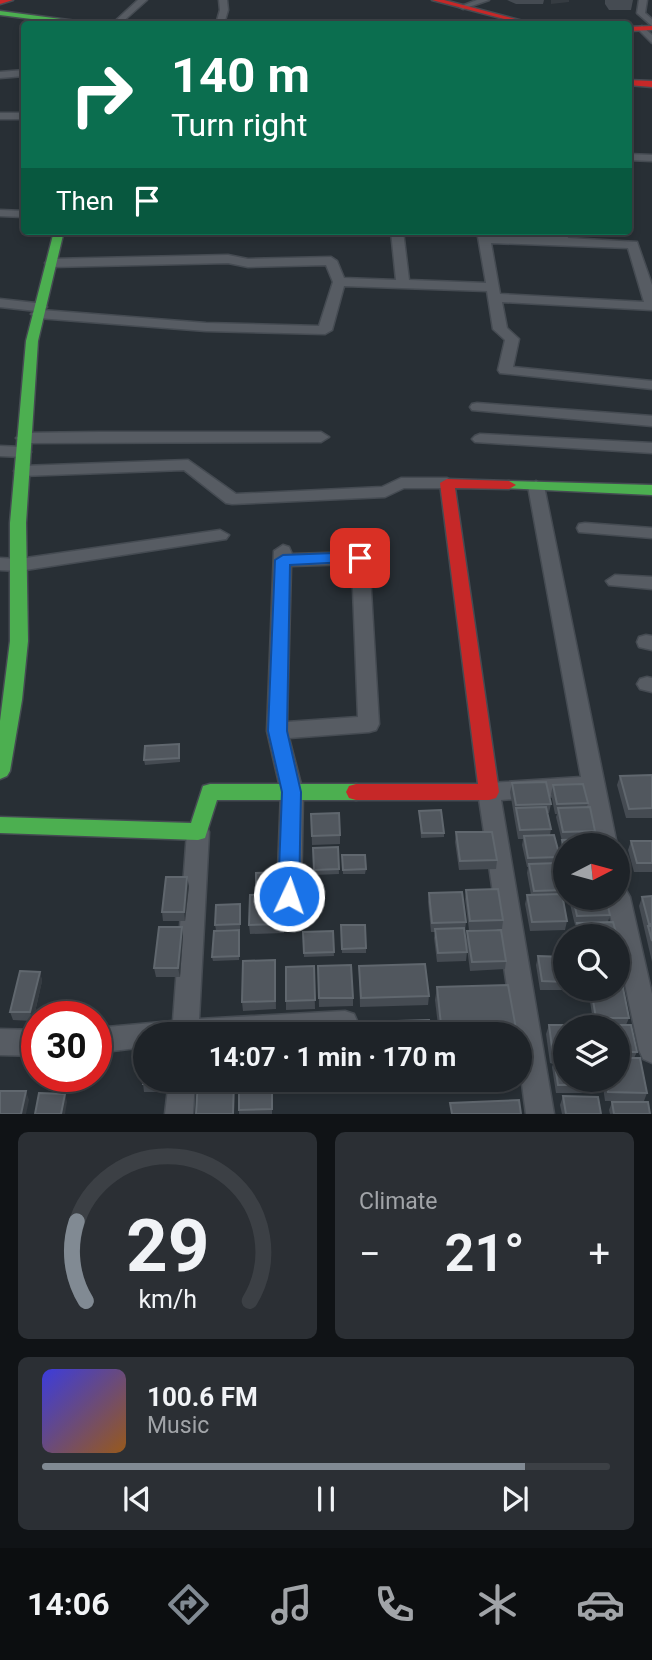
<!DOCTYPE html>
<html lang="en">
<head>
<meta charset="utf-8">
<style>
	body { margin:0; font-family:Roboto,sans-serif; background:#2b2f34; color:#f1f3f6; height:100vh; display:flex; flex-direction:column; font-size:26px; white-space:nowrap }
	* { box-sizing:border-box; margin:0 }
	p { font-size:23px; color:#a1a4a8 }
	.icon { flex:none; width:38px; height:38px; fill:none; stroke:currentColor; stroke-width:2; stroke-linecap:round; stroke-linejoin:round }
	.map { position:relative; height:1114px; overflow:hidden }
	.sheet { display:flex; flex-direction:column; gap:18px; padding:18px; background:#101316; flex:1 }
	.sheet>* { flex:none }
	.banner { position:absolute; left:21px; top:21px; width:611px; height:214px; border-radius:7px; box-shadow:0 4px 10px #0003,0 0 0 2px #3c4045; background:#0b6e4f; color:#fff; overflow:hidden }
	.needle { width:46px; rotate:84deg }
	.fabs { position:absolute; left:553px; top:833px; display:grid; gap:14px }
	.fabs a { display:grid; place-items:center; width:77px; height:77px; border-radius:50%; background:#1e2328; box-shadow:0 4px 10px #0003,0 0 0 2px #3c4045; font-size:35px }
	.speed { position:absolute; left:21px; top:1001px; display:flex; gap:14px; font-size:35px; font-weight:700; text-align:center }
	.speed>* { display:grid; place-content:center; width:91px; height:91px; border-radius:50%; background:#1e2328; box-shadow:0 4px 10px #0003,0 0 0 2px #3c4045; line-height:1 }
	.speed .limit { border:10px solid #d22; background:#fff; color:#111 }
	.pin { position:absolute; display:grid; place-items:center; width:60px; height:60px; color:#fff; margin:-30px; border-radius:14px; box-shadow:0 4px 10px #0006 }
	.me { position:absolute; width:77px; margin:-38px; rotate:3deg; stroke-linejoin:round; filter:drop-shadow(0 0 5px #0008) }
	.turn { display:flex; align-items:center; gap:24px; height:147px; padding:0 35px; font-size:32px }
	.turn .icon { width:91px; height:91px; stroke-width:2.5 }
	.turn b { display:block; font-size:49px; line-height:60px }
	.then { display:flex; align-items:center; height:66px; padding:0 35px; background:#0003; gap:14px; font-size:26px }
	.big { font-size:52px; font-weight:700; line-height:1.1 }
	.sheet .tile { flex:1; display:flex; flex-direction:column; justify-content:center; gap:10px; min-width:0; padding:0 24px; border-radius:10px; background:#2b2f34 }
	.sheet .dial { align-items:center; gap:0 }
	.dial svg { height:182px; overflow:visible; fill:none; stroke:#3c4045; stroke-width:7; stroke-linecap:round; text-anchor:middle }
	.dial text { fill:#f1f3f6; stroke:none }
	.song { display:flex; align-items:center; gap:21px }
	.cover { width:84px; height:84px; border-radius:10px; background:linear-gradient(135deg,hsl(240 70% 55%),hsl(30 70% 35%)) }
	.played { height:7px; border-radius:4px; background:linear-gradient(90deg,#818a93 85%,#3c4045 85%) }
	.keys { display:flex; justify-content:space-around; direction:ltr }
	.heat { display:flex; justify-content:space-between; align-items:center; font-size:38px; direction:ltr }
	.sheet .tiles { flex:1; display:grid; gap:18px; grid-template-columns:1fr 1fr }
	.tile:last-child { grid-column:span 2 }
	.trip { position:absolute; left:133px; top:1022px; width:399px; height:70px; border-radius:35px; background:#1e2328; box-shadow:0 4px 10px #0003,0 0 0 2px #3c4045; font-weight:700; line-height:70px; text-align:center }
	.tab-bar { display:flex; height:112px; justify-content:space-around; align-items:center; background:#0c0e10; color:#a1a4a8 }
	.tab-bar .icon { width:49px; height:49px }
	.tab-bar .current { color:#818a93 }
	.tab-bar b { font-size:32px; color:#f1f3f6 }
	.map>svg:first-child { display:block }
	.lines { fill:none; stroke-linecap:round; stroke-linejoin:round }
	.street-casing { stroke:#454b52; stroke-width:3 }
	.fast-casing { stroke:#454b52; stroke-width:3 }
	.jam-casing { stroke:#454b52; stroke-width:3 }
	.street { fill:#575c63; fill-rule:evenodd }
	.fast { fill:#4caf50; fill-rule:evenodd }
	.jam { fill:#c62828; fill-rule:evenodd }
	.wall { fill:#454b52 }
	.shaded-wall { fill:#353b41 }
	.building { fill:#51575e; stroke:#60676e; stroke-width:2 }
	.route { fill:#1a73e8; stroke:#114b97; stroke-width:2 }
</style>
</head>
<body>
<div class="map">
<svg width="652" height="1114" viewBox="0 0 652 1114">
	<rect width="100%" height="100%" fill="#282f35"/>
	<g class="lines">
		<defs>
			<g id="street">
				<path d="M138,0H147L120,24H112Z"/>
				<path d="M219,0H227L228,10L224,24H216L220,10Z"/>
				<path d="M477,0H489L463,9L459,7Z"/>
				<path d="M639,0H647L645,13L652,19V26L637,13Z"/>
				<path d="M642,26L652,35V43L638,29Z"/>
				<path d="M24,70V76L0,78V72Z"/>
				<rect x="0" y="113" width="24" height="6"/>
				<path d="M628,154L652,155V161L628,160Z"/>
				<path d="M0,210L24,211V217L0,216Z"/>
				<path d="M391,231H403L409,280L486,283L477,231H489L490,236L556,237L555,231H567L568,238L637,242L652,285V310L502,302L507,328L519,339L513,367L652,381V389L500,373L498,370L505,340L493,329L487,291L344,286L332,330L325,334L206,331L38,318L31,314L36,311L0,307V299L45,304L47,307L42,310L206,323L319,326L333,282L326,265L248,267L228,263L51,267L45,263L51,259L228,255L248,259L331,257L337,261L344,278L396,280ZM491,243L628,248L644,302L500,294Z"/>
				<path d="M477,403L652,416V426L472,410L470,407L472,404Z"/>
				<path d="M98,432H321L329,437L321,442L24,443L16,438L24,433Z"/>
				<path d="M480,434L652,443V453L475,442L472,439L475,436Z"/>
				<path d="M0,446L23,447L31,452L23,457L0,456Z"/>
				<path d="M188,460L236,494L382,487L401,478H447L455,483L447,488H404L385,497L232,504L226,503L184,470L22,476L14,471L22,466Z"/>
				<path d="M536,481L544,486L617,845H595L584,794L501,800L554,1114H526L520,1069V1034H514L478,792L481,786L489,783L581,777L528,486Z"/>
				<path d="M585,523L652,528V538L579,532L577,528L579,524Z"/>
				<path d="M220,530L229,535L226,539L19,571L0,570V558L19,559Z"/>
				<path d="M283,545L289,547L292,554L360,552L369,558L379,724L376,730L369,732L289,738L303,792L301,896L297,903L289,906L281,903L277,896L281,792L267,731L274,551ZM352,564L358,717L287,722L291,566Z"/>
				<path d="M615,575L652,577V589L609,585L606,581Z"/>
				<path d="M646,635L652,636V650L639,647L637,642L639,637Z"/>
				<path d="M647,677L652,678V692L640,689L637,684L640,679Z"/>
				<path d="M198,823L206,825L209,832L199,1019L345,1011L354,1014L358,1023L354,1032L347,1034H145V1047L96,1053V1028L173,1021L187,832L190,825Z"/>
				<path d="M618,887L626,890L630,897L652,994V1063L643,1059L639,1050L618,951V936H615L606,898H618Z"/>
				<path d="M0,1029L37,1030V1056L0,1055Z"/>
				<path d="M169,1080H195L193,1114H165Z"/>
			</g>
			<g id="fast">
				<path d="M0,11L84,22L88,24H71L0,15Z"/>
				<path d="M54,231H64L38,341L26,523L28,641L22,700L10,771L7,776L0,779V721L10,641V523L26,341Z"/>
				<path d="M509,481L652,485V495L504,488L502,485L504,482Z"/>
				<path d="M210,784H356L363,786L366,792L363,798L356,800H217L205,838L198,840L0,833V817L191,823L203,786Z"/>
			</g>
			<g id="jam">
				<path d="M0,0H13L0,4Z"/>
				<path d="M432,0H444L534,24H523Z"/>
				<path d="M652,26V30L628,31V27Z"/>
				<path d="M628,80L652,81V87L628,85Z"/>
				<path d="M447,479L509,481L516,485L509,489L455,488L499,792L496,798L489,800H356L349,798L346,792L349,786L356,784H478L440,483Z"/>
			</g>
		</defs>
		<use href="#street" class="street-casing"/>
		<use href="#fast" class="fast-casing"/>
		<use href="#jam" class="jam-casing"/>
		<use href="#street" class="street"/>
		<use href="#fast" class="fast"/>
		<use href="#jam" class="jam"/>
	</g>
	<g class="wall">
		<path d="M507,0H544L543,4H516Z"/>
		<path d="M605,0H633L631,10H609L605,4Z"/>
		<path d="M180,749V762L145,765L144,760Z"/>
		<path d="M652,775V818H626L617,785L620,776Z"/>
		<path d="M512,783L551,804L549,813H547L551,829L550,835L560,857L558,864L564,890L562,896L567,921L565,930L530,931L525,904L527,895H531L527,873L528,867H527L522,845L523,839H518L510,792Z"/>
		<path d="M553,785L588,803L587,807L595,831L593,839L565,845V872L560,849L562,841L556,817L557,814H555L551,794Z"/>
		<path d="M419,811L444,833V837L421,838Z"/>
		<path d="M311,814L340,835V844L312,845Z"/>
		<path d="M456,832L497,860L496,869L459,870L455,842Z"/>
		<path d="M631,841H652V872H634L628,850Z"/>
		<path d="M338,847L339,874L314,875L313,848Z"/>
		<path d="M342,855L366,869L365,874H343Z"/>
		<path d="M279,872V894L256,895V873Z"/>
		<path d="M189,886L185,921H163L162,912Z"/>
		<path d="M466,890L503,920L502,929L469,930L465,899Z"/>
		<path d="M429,893L466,922L465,931L467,952L466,961L437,962L434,938L435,932H431L428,902Z"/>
		<path d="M283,894L284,933L250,934L249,925Z"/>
		<path d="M652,896V962L639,906L642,897Z"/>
		<path d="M571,898H606L610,915L608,922L617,936H575L574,932L576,925H575L570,904Z"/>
		<path d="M240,904V929L216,930L215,925Z"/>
		<path d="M341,926L366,948V953H342Z"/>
		<path d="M182,927L183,936L180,977H156L154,968Z"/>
		<path d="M333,931L334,956L304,957L303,932Z"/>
		<path d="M467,931L506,961L505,969L470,971L466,940Z"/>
		<path d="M240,935L239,960L213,961L212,957Z"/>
		<path d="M618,940L621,953L618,962L629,1018L626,1025L637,1052L634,1058L647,1093L644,1101H605L602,1080H618V1027H594L589,995H588L587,989H618Z"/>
		<path d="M538,956L565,957V989H573V990H540L536,965Z"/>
		<path d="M275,960L276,1009L243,1011L242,1002Z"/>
		<path d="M314,966L315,1009L286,1010V967Z"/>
		<path d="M318,966L353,998V1006L319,1007Z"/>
		<path d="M359,966L429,996L428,1005L360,1007Z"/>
		<path d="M40,972L42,981L33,1021L13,1020L10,1012Z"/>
		<path d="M437,987L517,1034H439L435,1000Z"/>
		<path d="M549,1025L565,1027V1080L592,1085L589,1093H556L552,1067L553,1064L550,1063L546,1034Z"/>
		<path d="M145,1080H175L174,1092H144L143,1084Z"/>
		<path d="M272,1080V1114H239V1110Z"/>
		<path d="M563,1096L601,1114H562L560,1105Z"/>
		<path d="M612,1102L650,1114H610L609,1110Z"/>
	</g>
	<g class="shaded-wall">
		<path d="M551,0H569V2L551,4Z"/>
		<path d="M187,877L189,886L185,921L184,912Z"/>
		<path d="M182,927L183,936L180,977L178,968Z"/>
		<path d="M40,972L42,981L33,1021L30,1012Z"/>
		<path d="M172,1080H175L174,1092L172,1084Z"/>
		<path d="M234,1080H235L234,1114H233Z"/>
		<path d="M26,1091L29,1100L26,1114H21Z"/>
		<path d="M65,1094L67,1102L65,1114H61Z"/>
	</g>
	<g class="building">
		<path d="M179,744V758L144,760L145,746Z"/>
		<path d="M652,775V808L629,809L620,776Z"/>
		<path d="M546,782L551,804L516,805L512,783Z"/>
		<path d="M583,784L588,803L557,804L553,785Z"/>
		<path d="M546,807L551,829L520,830L516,808Z"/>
		<path d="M590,807L595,831L563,832L558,808Z"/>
		<path d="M441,810L444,833H422L419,811Z"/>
		<path d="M339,813L340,835L312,836L311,814Z"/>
		<path d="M456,832H492L497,860L460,861Z"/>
		<path d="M554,835L560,857L528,858L524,836Z"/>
		<path d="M596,839L597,845H565V854L562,840Z"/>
		<path d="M631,841H652V863H637Z"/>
		<path d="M338,847L339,869L314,870L313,848Z"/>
		<path d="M342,855H365L366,869L343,870Z"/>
		<path d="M558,863L564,890L534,891L529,864Z"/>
		<path d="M279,872V889L256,890V873Z"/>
		<path d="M166,877H187L184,912H162Z"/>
		<path d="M498,889L503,920L470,921L466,890Z"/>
		<path d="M462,892L466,922L432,923L429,893Z"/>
		<path d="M283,894L284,924L249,925L250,895Z"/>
		<path d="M562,894L567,921L532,922L527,895Z"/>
		<path d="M652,896V924H649L642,897Z"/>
		<path d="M573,898H606L610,915L577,916Z"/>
		<path d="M240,904V924L215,925L216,905Z"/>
		<path d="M613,922L617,936H580L577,923Z"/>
		<path d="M341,925H365L366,948L342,949Z"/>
		<path d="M648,926H652V941Z"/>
		<path d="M159,927H182L178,968H154Z"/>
		<path d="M464,928L467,952L438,953L435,929Z"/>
		<path d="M239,930V956L212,957L214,931Z"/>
		<path d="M501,930L506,961L472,962L467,931Z"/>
		<path d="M333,931L334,952L304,953L303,932Z"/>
		<path d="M618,940L621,953H618Z"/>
		<path d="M538,956L565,957V982L542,981Z"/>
		<path d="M275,960V1001L242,1002L243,961Z"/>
		<path d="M618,960L623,987H618Z"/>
		<path d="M425,964L429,996L361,998L359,966Z"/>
		<path d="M351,965L353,998H319L318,966Z"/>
		<path d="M314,966L315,1000L286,1001V967Z"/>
		<path d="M20,971L40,972L30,1012H10Z"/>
		<path d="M508,985L517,1034H442L437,987Z"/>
		<path d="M623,988L629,1018H596L591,989Z"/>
		<path d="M429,1020L430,1034H365L364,1022Z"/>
		<path d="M317,1022L318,1034H281V1023Z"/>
		<path d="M348,1022L349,1034H323L322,1023Z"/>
		<path d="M241,1024H273V1034H240Z"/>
		<path d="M549,1025H587L588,1027H565V1055H553Z"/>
		<path d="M594,1025H631L637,1052H618V1027H595Z"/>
		<path d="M237,1028V1034H199V1029Z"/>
		<path d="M618,1058H640L647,1093L608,1092L606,1080H618Z"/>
		<path d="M554,1059H565V1080H591L592,1085H558Z"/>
		<path d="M145,1060V1080H172V1084H143Z"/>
		<path d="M198,1080H234L233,1114H196Z"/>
		<path d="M239,1080H272V1109L239,1110Z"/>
		<path d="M0,1091H26L21,1114H0Z"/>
		<path d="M39,1093L65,1094L61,1114H35Z"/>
		<path d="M563,1096L598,1097L601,1114H566Z"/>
		<path d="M519,1100L521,1114H452L450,1103Z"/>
		<path d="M612,1102H648L650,1114H614Z"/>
	</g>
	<path class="route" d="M360,552L368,558L366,561L290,565L287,731L301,792L299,896L296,903L289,905L281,903L278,896L282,792L268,731L275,560L283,555Z"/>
</svg>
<div class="fabs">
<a><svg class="needle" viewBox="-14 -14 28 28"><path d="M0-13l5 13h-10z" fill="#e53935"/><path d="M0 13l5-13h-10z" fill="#a1a4a8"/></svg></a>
<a><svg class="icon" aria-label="search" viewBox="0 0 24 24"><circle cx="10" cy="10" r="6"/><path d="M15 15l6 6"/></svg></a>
<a><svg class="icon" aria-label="layers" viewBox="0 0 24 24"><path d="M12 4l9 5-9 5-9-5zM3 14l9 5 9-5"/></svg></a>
</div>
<div class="speed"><div class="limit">30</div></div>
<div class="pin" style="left:360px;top:558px;background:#d93025"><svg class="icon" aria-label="arrive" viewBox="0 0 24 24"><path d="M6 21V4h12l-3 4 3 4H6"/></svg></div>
<svg class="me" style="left:289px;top:896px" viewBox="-20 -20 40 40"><circle r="17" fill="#1a73e8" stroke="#fff" stroke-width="3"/><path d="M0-11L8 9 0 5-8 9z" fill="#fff"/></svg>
<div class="trip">14:07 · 1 min · 170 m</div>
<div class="banner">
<div class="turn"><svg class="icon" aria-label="right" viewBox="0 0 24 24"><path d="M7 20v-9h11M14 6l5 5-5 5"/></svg><div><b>140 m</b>Turn right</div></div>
<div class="then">Then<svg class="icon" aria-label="arrive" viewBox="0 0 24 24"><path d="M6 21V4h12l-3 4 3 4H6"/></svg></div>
</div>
</div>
<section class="sheet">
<div class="tiles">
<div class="tile dial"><svg viewBox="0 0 100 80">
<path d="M14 69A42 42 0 1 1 86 69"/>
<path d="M14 69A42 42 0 0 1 10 34" stroke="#818a93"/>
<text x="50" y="56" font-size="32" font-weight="700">29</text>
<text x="50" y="72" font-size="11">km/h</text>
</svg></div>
<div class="tile"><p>Climate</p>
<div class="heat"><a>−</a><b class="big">21°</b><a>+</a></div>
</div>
<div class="tile">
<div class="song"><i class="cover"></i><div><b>100.6 FM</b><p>Music</p></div></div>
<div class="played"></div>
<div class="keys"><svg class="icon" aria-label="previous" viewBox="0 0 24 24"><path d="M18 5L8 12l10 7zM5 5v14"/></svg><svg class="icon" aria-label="pause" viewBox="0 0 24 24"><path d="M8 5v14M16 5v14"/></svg><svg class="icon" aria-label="next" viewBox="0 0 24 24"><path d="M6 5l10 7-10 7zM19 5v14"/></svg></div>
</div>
</div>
</section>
<nav class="tab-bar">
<b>14:06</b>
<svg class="icon current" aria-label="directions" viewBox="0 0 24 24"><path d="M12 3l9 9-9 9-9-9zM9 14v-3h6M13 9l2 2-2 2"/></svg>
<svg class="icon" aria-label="music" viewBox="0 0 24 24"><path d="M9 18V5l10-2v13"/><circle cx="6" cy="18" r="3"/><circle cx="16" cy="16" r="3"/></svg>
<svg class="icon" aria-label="phone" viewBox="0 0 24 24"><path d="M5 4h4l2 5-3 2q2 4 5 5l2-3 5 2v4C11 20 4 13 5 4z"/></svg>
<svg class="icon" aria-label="climate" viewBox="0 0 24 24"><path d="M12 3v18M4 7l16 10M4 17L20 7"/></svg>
<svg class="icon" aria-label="car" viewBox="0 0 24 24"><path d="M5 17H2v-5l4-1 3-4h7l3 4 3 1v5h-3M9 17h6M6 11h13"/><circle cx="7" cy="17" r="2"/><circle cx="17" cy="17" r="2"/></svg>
</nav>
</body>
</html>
